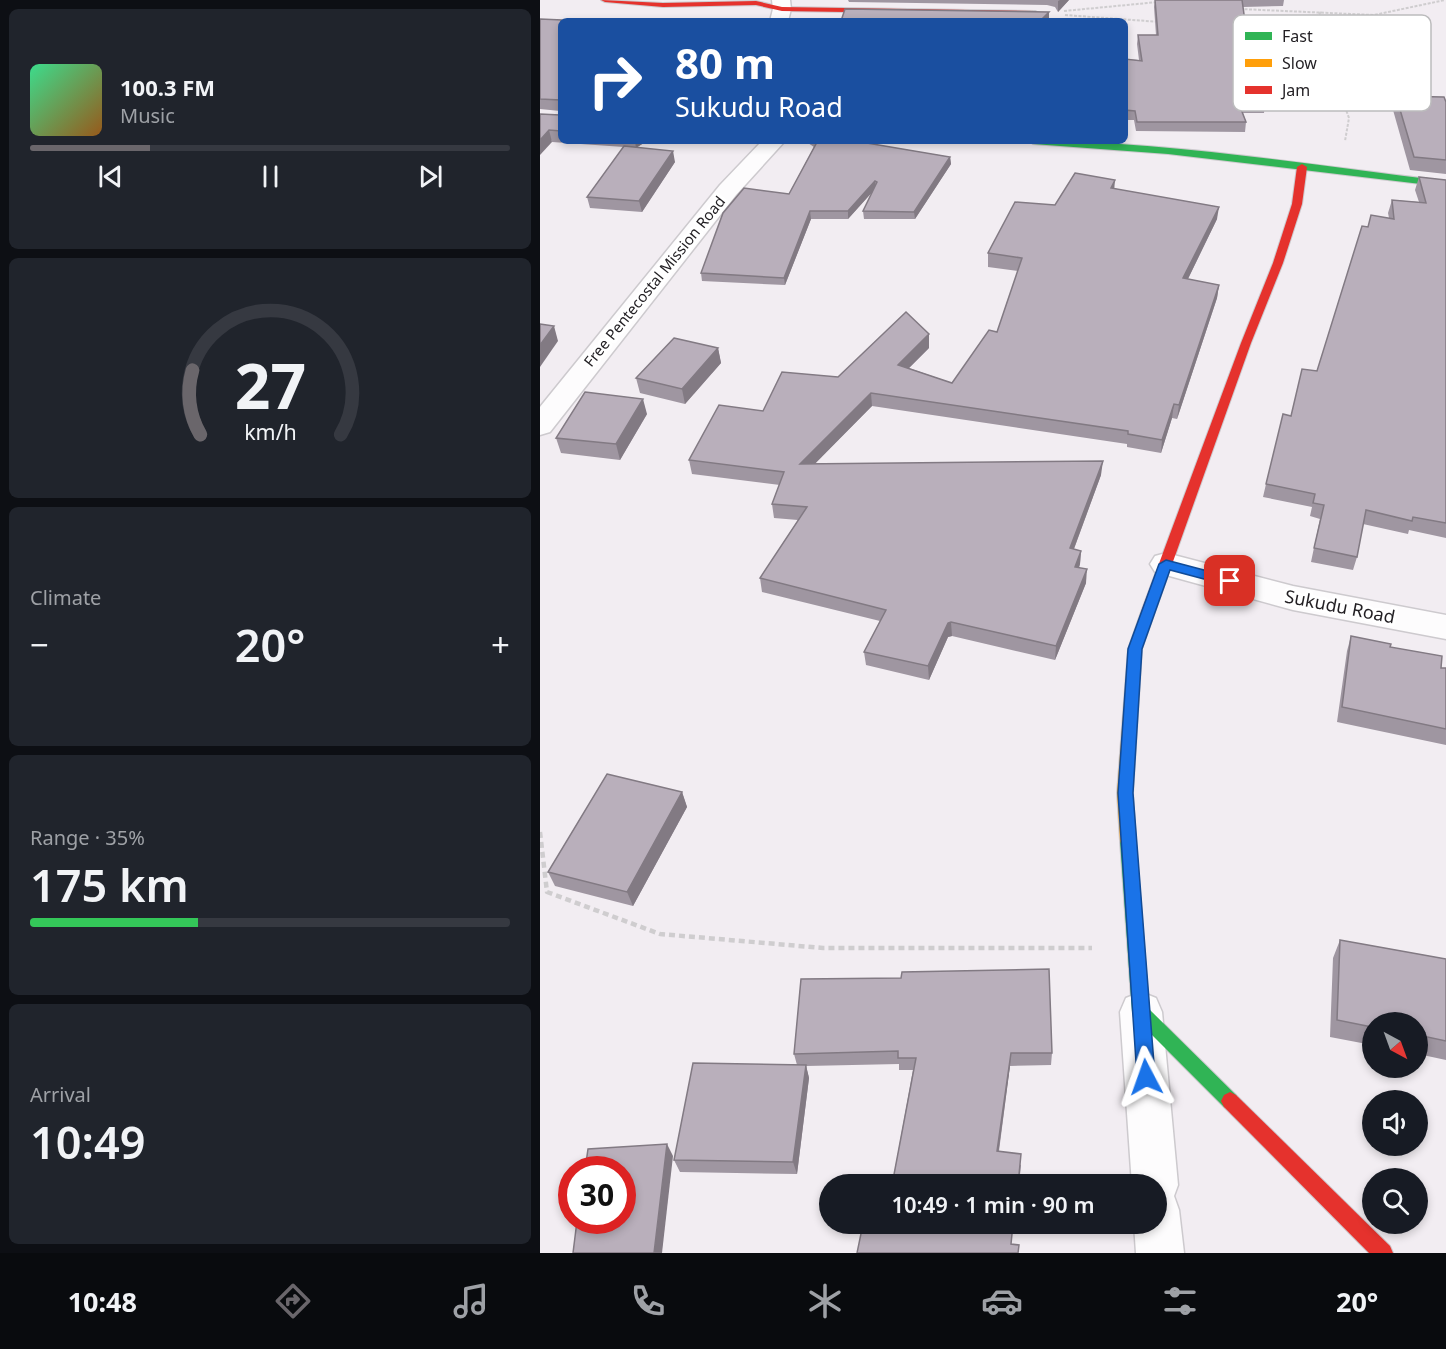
<!DOCTYPE html>
<html lang="en">
<head>
<meta charset="utf-8">
<style>
	body { margin:0; font-family:"Noto Sans",sans-serif; background:#20242c; color:#f1f3f6; height:100vh; display:flex; flex-direction:column; font-size:22px; white-space:nowrap }
	* { box-sizing:border-box; margin:0 }
	p { font-size:20px; color:#9ea1a6 }
	.icon { flex:none; width:33px; height:33px; fill:none; stroke:currentColor; stroke-width:2; stroke-linecap:round; stroke-linejoin:round }
	.map { position:relative; flex:1; overflow:hidden }
	.sheet { display:flex; flex-direction:column; gap:9px; padding:9px; background:#0d0f14; width:540px }
	.sheet>* { flex:none }
	.top-card { position:absolute; left:18px; top:18px; width:570px; height:126px; border-radius:9px; box-shadow:0 3px 9px #0003; background:#1a4fa0; color:#fff; overflow:hidden }
	.needle { width:39px; rotate:139deg }
	.fabs { position:absolute; left:822px; top:1012px; display:grid; gap:12px }
	.fabs a { display:grid; place-items:center; width:66px; height:66px; border-radius:50%; background:#171b24; box-shadow:0 3px 9px #0003; font-size:30px }
	.speed { position:absolute; left:18px; top:1156px; display:flex; gap:12px; font-size:30px; font-weight:700; text-align:center }
	.speed>* { display:grid; place-content:center; width:78px; height:78px; border-radius:50%; background:#171b24; box-shadow:0 3px 9px #0003; line-height:1 }
	.speed .limit { border:9px solid #d22; background:#fff; color:#111 }
	.pin { position:absolute; display:grid; place-items:center; width:51px; height:51px; color:#fff; margin:-26px; border-radius:12px; box-shadow:0 3px 9px #0006 }
	.me { position:absolute; width:66px; margin:-33px; rotate:356deg; stroke-linejoin:round; filter:drop-shadow(0 0 4px #0008) }
	.turn { display:flex; align-items:center; gap:21px; height:126px; padding:0 18px; font-size:27px }
	.turn .icon { width:78px; height:78px; stroke-width:2.5 }
	.turn b { display:block; font-size:42px; line-height:51px }
	.big { font-size:45px; font-weight:600; line-height:1.1 }
	.sheet .card { flex:1; display:flex; flex-direction:column; justify-content:center; gap:9px; min-width:0; padding:0 21px; border-radius:9px; background:#20242c }
	.sheet .dial { align-items:center; gap:0 }
	.dial svg { height:156px; overflow:visible; fill:none; stroke:#363941; stroke-width:7; stroke-linecap:round; text-anchor:middle }
	.dial text { fill:#f1f3f6; stroke:none }
	.song { display:flex; align-items:center; gap:18px }
	.cover { width:72px; height:72px; border-radius:9px; background:linear-gradient(135deg,hsl(150 70% 55%),hsl(30 70% 35%)) }
	.played { height:6px; border-radius:3px; background:linear-gradient(90deg,#6a666b 25%,#363941 25%) }
	.keys { display:flex; justify-content:space-around; direction:ltr }
	.heat { display:flex; justify-content:space-between; align-items:center; font-size:33px; direction:ltr }
	.charge { height:9px; border-radius:4px; background:linear-gradient(90deg,#34c759 35%,#363941 0) }
	.trip { position:absolute; left:279px; top:1174px; width:348px; height:60px; border-radius:30px; background:#171b24; box-shadow:0 3px 9px #0003; font-weight:600; line-height:60px; text-align:center }
	.tabs { display:flex; height:96px; justify-content:space-around; align-items:center; background:#090b0e; color:#9ea1a6 }
	.tabs .icon { width:42px; height:42px }
	.tabs .selected { color:#6a666b }
	.tabs b { font-size:27px; color:#f1f3f6 }
	main { display:flex; flex:1; min-height:0 }
	.map>svg:first-child { display:block }
	.lines { fill:none; stroke-linecap:round; stroke-linejoin:round }
	.street-casing { stroke:#cdcace; stroke-width:3 }
	.fast-casing { stroke:#cdcace; stroke-width:2 }
	.slow-casing { stroke:#cdcace; stroke-width:2 }
	.jam-casing { stroke:#cdcace; stroke-width:2 }
	.path-far1 { stroke:#cfcdcf; stroke-width:2; stroke-dasharray:3 1.5; stroke-linecap:butt }
	.path { stroke:#cfcdcf; stroke-width:4.5; stroke-dasharray:6 4; stroke-linecap:butt }
	.street { fill:#fdfcfd; fill-rule:evenodd }
	.fast { fill:#30b455; fill-rule:evenodd }
	.slow { fill:#ff9f0a; fill-rule:evenodd }
	.jam { fill:#e5322d; fill-rule:evenodd }
	.wall { fill:#9f96a1 }
	.shaded-wall { fill:#827a83 }
	.building { fill:#b9afbb; stroke:#827a83; stroke-width:1.5 }
	.route { fill:#1a73e8; stroke:#114b97; stroke-width:1.5 }
	.labels { text-anchor:middle; dominant-baseline:central; stroke-width:6; stroke-linejoin:round; paint-order:stroke }
	.far-street-label { font-size:15px; fill:#211e22; stroke:#fff }
	.street-label { font-size:18px; fill:#211e22; stroke:#fff }
	.key { fill:#fff; stroke:#bcbcbd; stroke-width:1.5 }
	.key-label { font-size:16px; fill:#211e22 }
</style>
</head>
<body>
<main>
<section class="sheet">
<div class="card">
<div class="song"><i class="cover"></i><div><b>100.3 FM</b><p>Music</p></div></div>
<div class="played"></div>
<div class="keys"><svg class="icon" aria-label="previous" viewBox="0 0 24 24"><path d="M18 5L8 12l10 7zM5 5v14"/></svg><svg class="icon" aria-label="pause" viewBox="0 0 24 24"><path d="M8 5v14M16 5v14"/></svg><svg class="icon" aria-label="next" viewBox="0 0 24 24"><path d="M6 5l10 7-10 7zM19 5v14"/></svg></div>
</div>
<div class="card dial"><svg viewBox="0 0 100 80">
<path d="M14 69A42 42 0 1 1 86 69"/>
<path d="M14 69A42 42 0 0 1 10 36" stroke="#6a666b"/>
<text x="50" y="56" font-size="32" font-weight="700">27</text>
<text x="50" y="72" font-size="11">km/h</text>
</svg></div>
<div class="card"><p>Climate</p>
<div class="heat"><a>−</a><b class="big">20°</b><a>+</a></div>
</div>
<div class="card"><p>Range · 35%</p><b class="big">175 km</b><div class="charge"></div></div>
<div class="card"><p>Arrival</p><b class="big">10:49</b></div>
</section>
<div class="map">
<svg width="906" height="1253" viewBox="0 0 906 1253">
	<rect width="100%" height="100%" fill="#f2edf2"/>
	<g class="lines">
		<defs>
			<g id="street">
				<path d="M232,0H250L251,9L248,21H230L233,9Z"/>
				<path d="M222,141H245L196,195L10,432L0,435V407L180,185Z"/>
				<path d="M626,553L753,586L906,615V639L753,610L615,572L610,564L615,556Z"/>
				<path d="M601,992L616,998L622,1012L638,1185L634,1196L639,1210L644,1253H596L594,1224H616V1185H592L580,1012L586,998Z"/>
			</g>
			<g id="fast">
				<path d="M489,141C628,141 768,165 906,181V187L628,154L493,144Z"/>
				<path d="M588,834L594,836L596,841L609,1009L696,1095L699,1101L696,1107L690,1110L684,1107L595,1018L592,1012L580,841L582,836Z"/>
			</g>
			<path id="slow" d="M608,607L615,612L602,649L593,793L596,841L594,846L588,848L582,846L580,841L577,793L588,649L601,612Z"/>
			<g id="jam">
				<path d="M61,0L123,3L216,1L242,7L495,11L499,13L495,15L242,11L216,5L123,7L65,2Z"/>
				<path d="M762,164L767,167L762,204L743,263L711,343L615,612L608,617L603,615L601,612L701,343L733,263L752,204L757,167Z"/>
				<path d="M690,1092L696,1095L850,1246L853,1253H829L684,1107L681,1101L684,1095Z"/>
			</g>
		</defs>
		<use href="#street" class="street-casing"/>
		<use href="#fast" class="fast-casing"/>
		<use href="#slow" class="slow-casing"/>
		<use href="#jam" class="jam-casing"/>
		<g class="path-far1">
			<path d="M700,9L834,15L905,0"/>
			<path d="M524,11L618,2"/>
			<path d="M781,12L773,21L809,118L805,141"/>
			<path d="M525,15L620,22"/>
			<path d="M702,24L731,25L773,21"/>
		</g>
		<path class="path" d="M0,832L7,892L120,934L283,948H552"/>
		<use href="#street" class="street"/>
		<use href="#fast" class="fast"/>
		<use href="#slow" class="slow"/>
		<use href="#jam" class="jam"/>
	</g>
	<g class="wall">
		<path d="M308,0H529L518,12L515,7L507,5L309,2Z"/>
		<path d="M615,0H744L743,6L703,7L712,71L725,103L724,113H703L706,122L705,132L596,131L594,120H585V59L599,60L597,44L598,35H616L614,7Z"/>
		<path d="M0,19L21,21V141H107L97,147L135,162L102,212L50,208L47,197L84,147L12,142L0,114L20,115V111L0,109Z"/>
		<path d="M856,96L906,102V174L870,170L853,110Z"/>
		<path d="M265,141H315L410,157L411,164L375,219H324L323,211L333,191L308,219H271L245,285L162,281L161,273L249,194L274,147Z"/>
		<path d="M879,177L906,180V538L869,530L868,534L823,524L817,557L813,570L771,562L780,519L770,516L772,507L723,497L726,484L751,416L777,371L828,227L849,218L848,213L852,200L879,202L875,190Z"/>
		<path d="M574,188L677,219L648,279L679,285L677,298L637,419L632,418L621,453L587,447V444L332,406L275,463L561,475L534,549L541,551L540,564L539,568L546,583L515,660L412,636L408,637L389,680L326,665L324,652L340,621L222,592L220,578L258,520L234,518L232,504L240,485L152,474L149,460L223,411L389,348L369,368L412,383L457,332L478,271L448,267V253L515,205Z"/>
		<path d="M178,348L181,363L145,404L100,393L96,378Z"/>
		<path d="M107,414L80,460L21,453L16,438Z"/>
		<path d="M811,636L850,647L901,668H906V745L797,722L807,651Z"/>
		<path d="M142,792L147,807L93,906L15,886L8,872Z"/>
		<path d="M800,940L906,959V1060L878,1054V1023H832V1045L790,1037L793,958Z"/>
		<path d="M261,979L512,1053L511,1065L470,1066L459,1151L481,1165L479,1185H352L373,1070H359V1064L266,1066L269,1078L257,1174L140,1172L134,1160L257,1065L254,1054Z"/>
	</g>
	<g class="shaded-wall">
		<path d="M520,0H529L518,12V1Z"/>
		<path d="M509,12V21H500Z"/>
		<path d="M9,130L12,142L0,155V140Z"/>
		<path d="M95,141H107L96,148Z"/>
		<path d="M133,151L135,162L102,212L99,201Z"/>
		<path d="M410,157L411,164L375,219L374,212Z"/>
		<path d="M575,180L574,192L571,188Z"/>
		<path d="M335,181L336,188L308,219V211Z"/>
		<path d="M679,207L677,219L642,291L643,278Z"/>
		<path d="M270,211L271,219L245,285L244,278Z"/>
		<path d="M679,285L677,298L637,419L639,405Z"/>
		<path d="M14,326L18,341L0,367V345Z"/>
		<path d="M389,334V348L359,378L358,365Z"/>
		<path d="M178,348L181,363L145,404L142,389Z"/>
		<path d="M331,393L332,406L262,477L260,464Z"/>
		<path d="M103,399L107,414L80,460L76,444Z"/>
		<path d="M634,404L632,418L621,453L622,440Z"/>
		<path d="M563,461L561,475L529,562L530,548Z"/>
		<path d="M541,551L540,564L534,580L535,567Z"/>
		<path d="M547,569L546,583L515,660L516,646Z"/>
		<path d="M411,622L412,636L408,637L389,680L388,666L408,623Z"/>
		<path d="M142,792L147,807L93,906L87,892Z"/>
		<path d="M471,1053L470,1066L457,1163V1151Z"/>
		<path d="M266,1065L269,1078L257,1174L253,1162Z"/>
		<path d="M127,1144L133,1156L122,1253H114Z"/>
	</g>
	<g class="building">
		<path d="M615,0H702L712,71L725,103L699,104L706,122H597L595,111L585,110V59L602,61L598,35H618Z"/>
		<path d="M305,9L509,12L500,21H301Z"/>
		<path d="M0,19L45,21H21V131L9,130L0,140V114L20,115V100L0,99Z"/>
		<path d="M856,96L904,97L906,102V160L874,157Z"/>
		<path d="M275,141H315L410,157L374,212L323,211L337,182L335,181L308,211H270L244,278L161,273L183,213L204,188L249,194L277,142Z"/>
		<path d="M84,146L133,151L99,201L47,197Z"/>
		<path d="M535,173L575,180L571,188L679,207L643,278L679,285L639,405L634,404L622,440L588,434V431L331,393L260,464L563,461L530,548L541,551L535,567L547,569L516,646L411,622L408,623L388,666L324,652L346,610L220,578L267,507L232,504L244,472L149,460L179,405L223,411L242,372L298,377L366,312L389,334L358,365L412,383L449,330L457,332L482,258L448,253L475,202L515,205Z"/>
		<path d="M879,177L906,180V523L873,517L872,521L826,510L817,557L774,548L784,505L773,503L775,494L726,484L743,414L751,416L762,369L777,371L822,226L828,227L831,215L854,219L852,200L886,203Z"/>
		<path d="M0,324L14,326L0,345Z"/>
		<path d="M134,338L178,348L142,389L96,378Z"/>
		<path d="M45,392L103,399L76,444L16,438Z"/>
		<path d="M811,636L851,644L850,647L902,656L901,668H906V729L802,707Z"/>
		<path d="M67,774L142,792L87,892L8,872Z"/>
		<path d="M800,940L906,959V1041L878,1035V1023H832V1027L797,1020Z"/>
		<path d="M509,969L512,1053H471L457,1151L481,1154L478,1185H352L376,1058H358V1051L254,1054L261,979L361,978L362,972Z"/>
		<path d="M153,1063L266,1065L253,1162L134,1160Z"/>
		<path d="M127,1144L114,1253H33L37,1221H82V1170H45L48,1149Z"/>
		<path d="M323,1224L344,1225L345,1224H473L471,1244L479,1245L478,1253H317Z"/>
	</g>
	<path class="route" d="M626,560L694,578L696,581L690,586L630,570L602,649L593,793L615,1077L613,1083L606,1086L600,1083L597,1077L578,793L588,649L619,564Z"/>
	<g class="labels">
		<g class="far-street-label">
			<text transform="translate(114 281) rotate(-51)">Free Pentecostal Mission Road</text>
		</g>
		<g class="street-label">
			<text transform="translate(800 606) rotate(11)">Sukudu Road</text>
		</g>
	</g>
	<rect x="693" y="15" width="198" height="96" rx="9" class="key"/>
	<rect x="705" y="32" width="27" height="8" fill="#30b455"/>
	<rect x="705" y="59" width="27" height="8" fill="#ff9f0a"/>
	<rect x="705" y="86" width="27" height="8" fill="#e5322d"/>
	<g class="key-label">
		<text x="742" y="42">Fast</text>
		<text x="742" y="69">Slow</text>
		<text x="742" y="96">Jam</text>
	</g>
</svg>
<div class="fabs">
<a><svg class="needle" viewBox="-14 -14 28 28"><path d="M0-13l5 13h-10z" fill="#e53935"/><path d="M0 13l5-13h-10z" fill="#9ea1a6"/></svg></a>
<a><svg class="icon" aria-label="sound" viewBox="0 0 24 24"><path d="M4 9h4l5-4v14l-5-4H4zM17 9q2 3 0 6"/></svg></a>
<a><svg class="icon" aria-label="search" viewBox="0 0 24 24"><circle cx="10" cy="10" r="6"/><path d="M15 15l6 6"/></svg></a>
</div>
<div class="speed"><div class="limit">30</div></div>
<div class="pin" style="left:690px;top:581px;background:#d93025"><svg class="icon" aria-label="arrive" viewBox="0 0 24 24"><path d="M6 21V4h12l-3 4 3 4H6"/></svg></div>
<svg class="me" style="left:606px;top:1077px" viewBox="-20 -20 40 40"><path d="M0-17L14 15 0 8-14 15z" fill="#1a73e8" stroke="#fff" stroke-width="4"/></svg>
<div class="trip">10:49 · 1 min · 90 m</div>
<div class="top-card">
<div class="turn"><svg class="icon" aria-label="right" viewBox="0 0 24 24"><path d="M7 20v-9h11M14 6l5 5-5 5"/></svg><div><b>80 m</b>Sukudu Road</div></div>
</div>
</div>
</main>
<nav class="tabs">
<b>10:48</b>
<svg class="icon selected" aria-label="directions" viewBox="0 0 24 24"><path d="M12 3l9 9-9 9-9-9zM9 14v-3h6M13 9l2 2-2 2"/></svg>
<svg class="icon" aria-label="music" viewBox="0 0 24 24"><path d="M9 18V5l10-2v13"/><circle cx="6" cy="18" r="3"/><circle cx="16" cy="16" r="3"/></svg>
<svg class="icon" aria-label="phone" viewBox="0 0 24 24"><path d="M5 4h4l2 5-3 2q2 4 5 5l2-3 5 2v4C11 20 4 13 5 4z"/></svg>
<svg class="icon" aria-label="climate" viewBox="0 0 24 24"><path d="M12 3v18M4 7l16 10M4 17L20 7"/></svg>
<svg class="icon" aria-label="car" viewBox="0 0 24 24"><path d="M5 17H2v-5l4-1 3-4h7l3 4 3 1v5h-3M9 17h6M6 11h13"/><circle cx="7" cy="17" r="2"/><circle cx="17" cy="17" r="2"/></svg>
<svg class="icon" aria-label="filters" viewBox="0 0 24 24"><path d="M4 7h16M4 17h16"/><circle cx="9" cy="7" r="2"/><circle cx="15" cy="17" r="2"/></svg>
<b>20°</b>
</nav>
</body>
</html>
